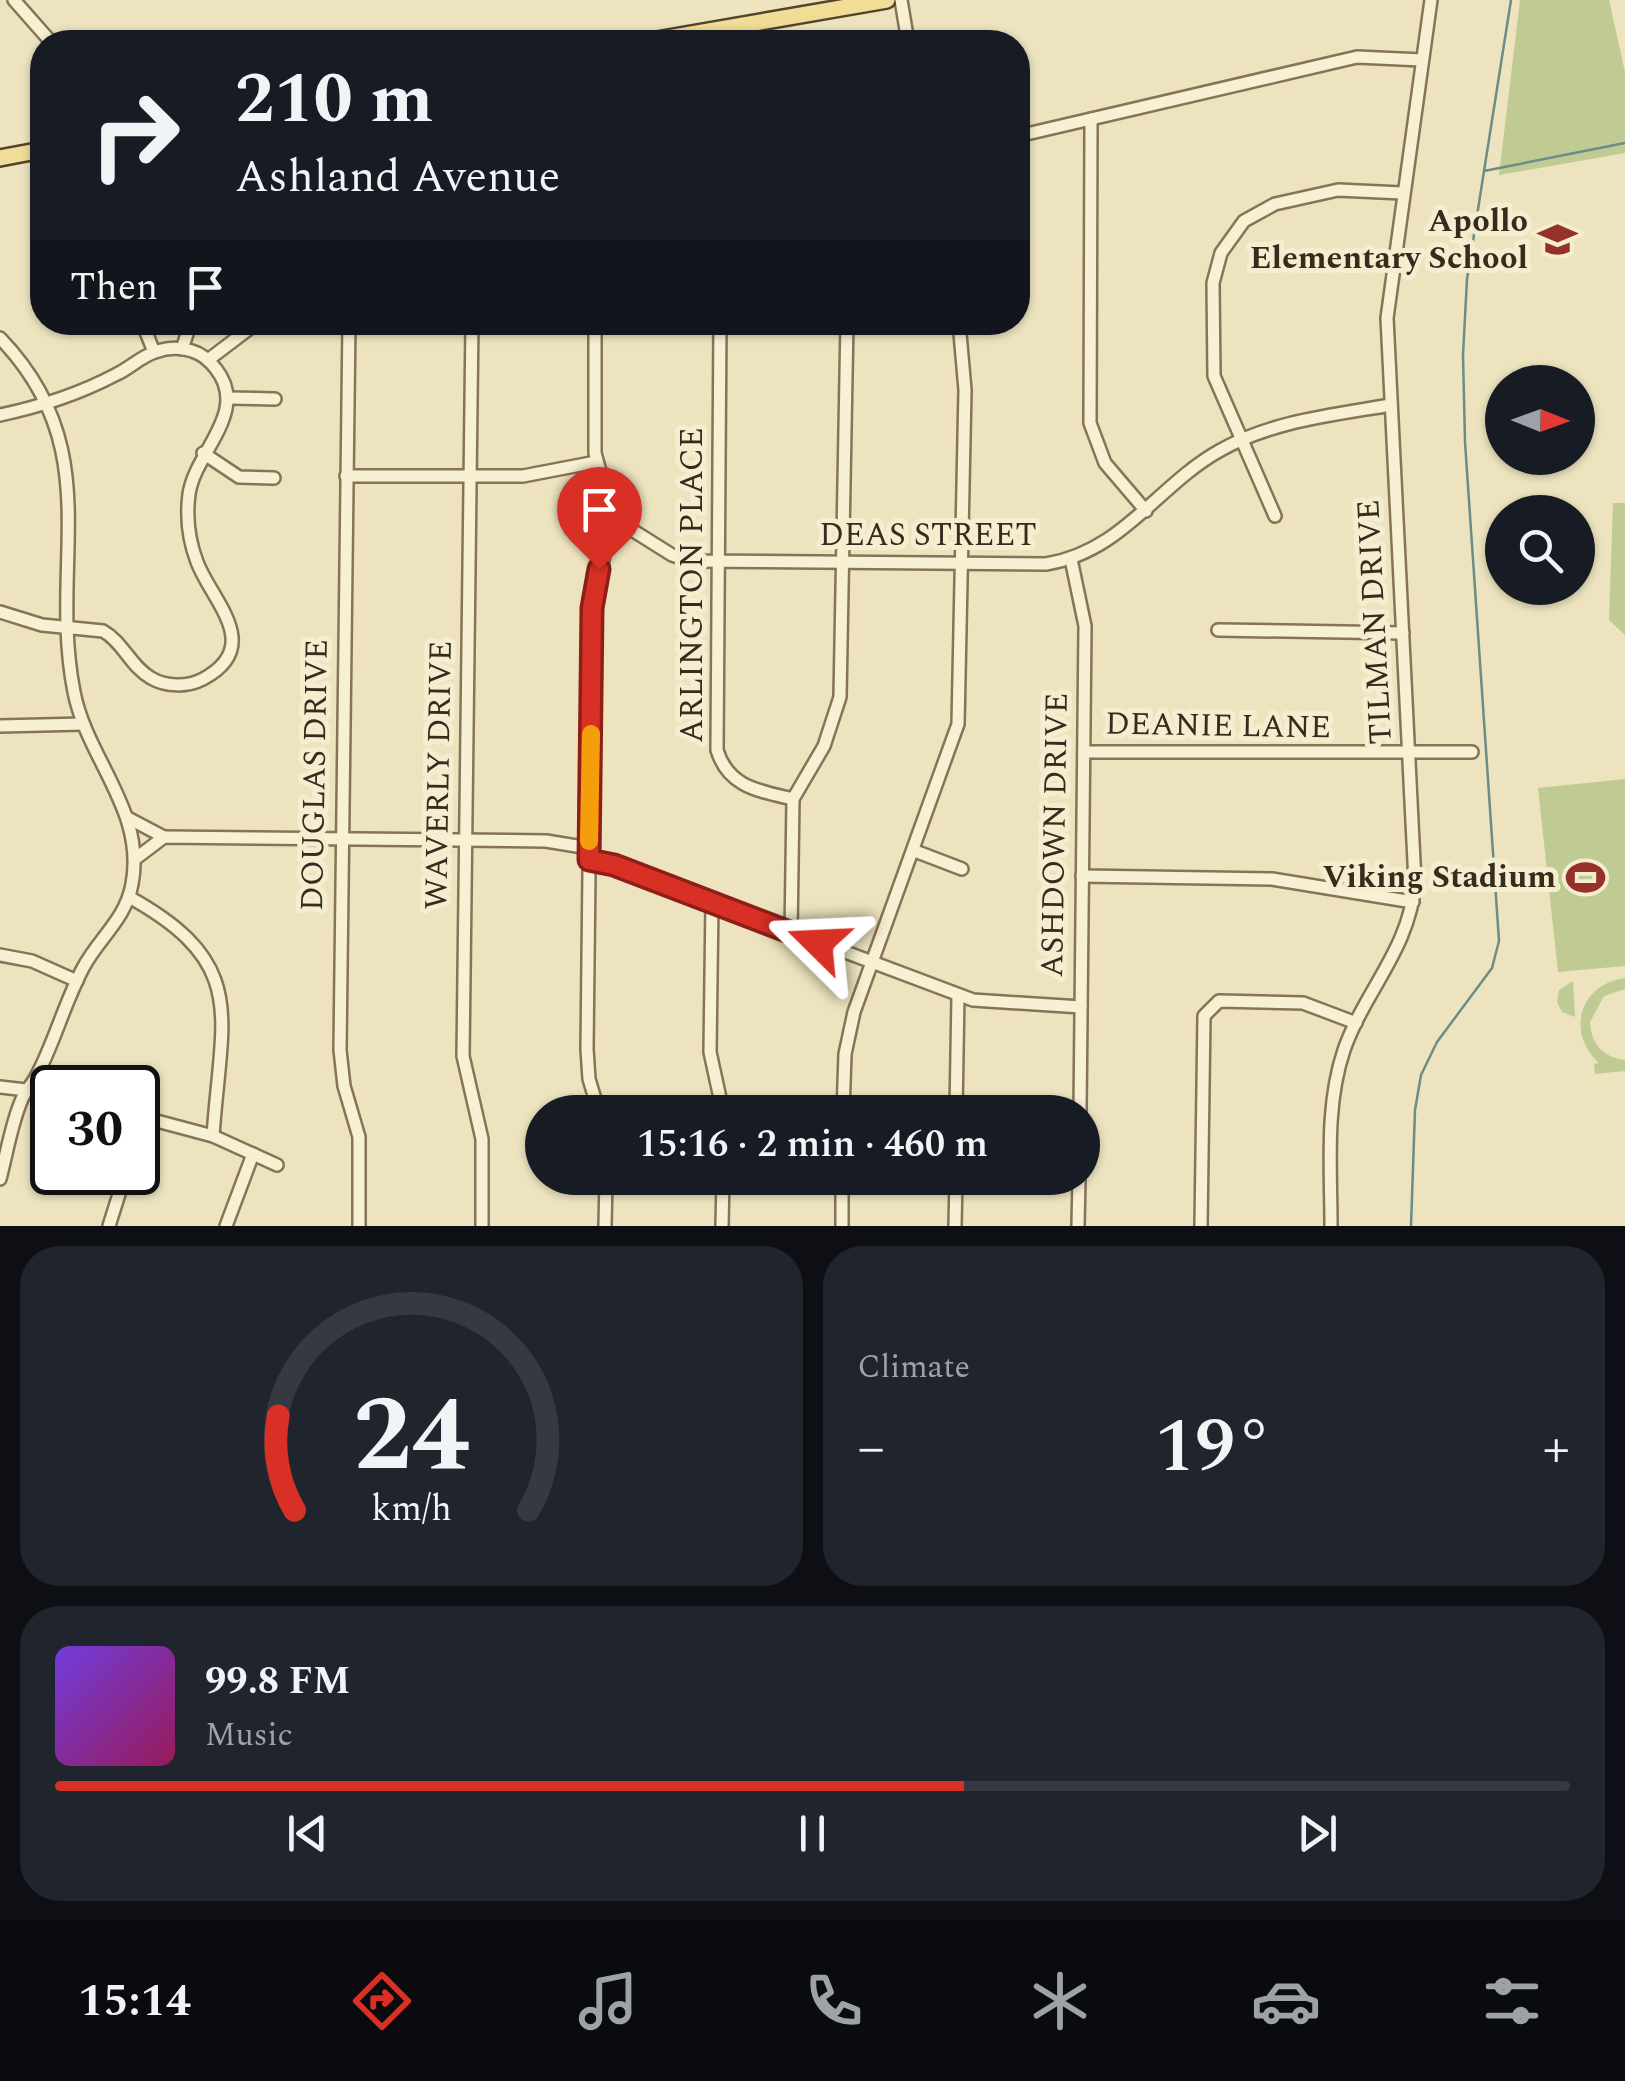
<!DOCTYPE html>
<html lang="en">
<head>
<meta charset="utf-8">
<style>
	body { margin:0; font-family:Spectral,serif; background:#20242c; color:#f1f3f6; height:100vh; display:flex; flex-direction:column; font-size:38px; white-space:nowrap }
	* { box-sizing:border-box; margin:0 }
	p { font-size:32px; color:#9ea1a6 }
	.icon { flex:none; width:55px; height:55px; fill:none; stroke:currentColor; stroke-width:2; stroke-linecap:round; stroke-linejoin:round }
	.map { position:relative; height:1226px; overflow:hidden }
	.details { display:flex; flex-direction:column; gap:20px; padding:20px; background:#0d0f14; flex:1 }
	.details>* { flex:none }
	.top-card { position:absolute; left:30px; top:30px; width:1000px; height:305px; border-radius:40px; box-shadow:0 2px 8px #0004; background:#171b24; color:#f1f3f6; overflow:hidden }
	.needle { width:65px; rotate:91deg }
	.fabs { position:absolute; left:1485px; top:365px; display:grid; gap:20px }
	.fabs a { display:grid; place-items:center; width:110px; height:110px; border-radius:50%; background:#171b24; box-shadow:0 2px 8px #0004; font-size:50px }
	.speed { position:absolute; left:30px; top:1065px; display:flex; gap:20px; font-size:50px; font-weight:700; text-align:center }
	.speed>* { display:grid; place-content:center; width:130px; height:130px; border-radius:50%; background:#171b24; box-shadow:0 2px 8px #0004; line-height:1 }
	.speed .limit { border:5px solid #111; border-radius:15px; background:#fff; color:#111 }
	.pin { position:absolute; display:grid; place-items:center; width:85px; height:85px; color:#fff; margin:-102px -42px; border-radius:50% 50% 50% 0; rotate:-45deg; box-shadow:0 0 10px #0007 }
	.pin .icon { rotate:45deg }
	.me { position:absolute; width:110px; margin:-55px; rotate:291deg; stroke-linejoin:round; filter:drop-shadow(0 0 8px #0008) }
	.turn { display:flex; align-items:center; gap:35px; height:210px; padding:0 40px; font-size:45px }
	.turn .icon { width:130px; height:130px; stroke-width:2.5 }
	.turn b { display:block; font-size:70px; line-height:85px }
	.then { display:flex; align-items:center; height:95px; padding:0 40px; background:#0003; gap:20px; font-size:38px }
	.big { font-size:75px; font-weight:600; line-height:1.1 }
	.details .card { flex:1; display:flex; flex-direction:column; justify-content:center; gap:15px; min-width:0; padding:0 35px; border-radius:40px; background:#20242c }
	.details .dial { align-items:center; gap:0 }
	.dial svg { height:260px; overflow:visible; fill:none; stroke:#363941; stroke-width:7; stroke-linecap:round; text-anchor:middle }
	.dial text { fill:#f1f3f6; stroke:none }
	.song { display:flex; align-items:center; gap:30px }
	.cover { width:120px; height:120px; border-radius:15px; background:linear-gradient(135deg,hsl(260 70% 55%),hsl(330 70% 35%)) }
	.played { height:10px; border-radius:5px; background:linear-gradient(90deg,#d93025 60%,#363941 60%) }
	.keys { display:flex; justify-content:space-around; direction:ltr }
	.heat { display:flex; justify-content:space-between; align-items:center; font-size:55px; direction:ltr }
	.details .tiles { flex:1; display:grid; gap:20px; grid-template-columns:1fr 1fr }
	.card:last-child { grid-column:span 2 }
	.trip { position:absolute; left:525px; top:1095px; width:575px; height:100px; border-radius:50px; background:#171b24; box-shadow:0 2px 8px #0004; font-weight:600; line-height:100px; text-align:center }
	.dock { display:flex; height:160px; justify-content:space-around; align-items:center; background:#090b0e; color:#9ea1a6 }
	.dock .icon { width:70px; height:70px }
	.dock .on { color:#d93025 }
	.dock b { font-size:45px; color:#f1f3f6 }
	.map>svg:first-child { display:block }
	.green { fill:#c0cb93 }
	.lines { fill:none; stroke-linecap:round; stroke-linejoin:round }
	.stream { stroke:#6a8d87; stroke-width:2.5 }
	.minor-casing { stroke:#867458; stroke-width:16 }
	.major-casing { stroke:#53422c; stroke-width:20 }
	.minor { stroke:#f8f0d2; stroke-width:11 }
	.major { stroke:#f2dd96; stroke-width:15 }
	.route-casing { stroke:#8d1f18; stroke-width:25 }
	.route { stroke:#d93025; stroke-width:18 }
	.slow { stroke:#f59e0b; stroke-width:18 }
	.labels { text-anchor:middle; dominant-baseline:central; stroke-width:10; stroke-linejoin:round; paint-order:stroke }
	.poi-label { font-size:32px; font-weight:bold; fill:#362b1c; stroke:#f5edcf; text-anchor:end }
	.street-label { font-size:32px; fill:#362b1c; stroke:#f5edcf }
</style>
</head>
<body>
<div class="map">
<svg width="1625" height="1226" viewBox="0 0 1625 1226">
	<rect width="100%" height="100%" fill="#ede4bf"/>
	<g class="green">
		<path d="M1520,0H1609L1625,72V153L1499,175Z"/>
		<path d="M1613,503H1625V635L1609,620Z"/>
		<path d="M1625,779V966L1558,972L1538,788Z"/>
		<path d="M1625,978V989L1604,996L1590,1022C1591,1044 1603,1057 1625,1060V1071L1595,1074L1594,1064L1599,1063C1565,1032 1580,984 1625,978Z"/>
		<path d="M1573,981L1575,1017L1562,1012L1557,1002L1559,990Z"/>
	</g>
	<g class="lines">
		<g class="stream">
			<path d="M1484,171L1625,143"/>
			<path d="M1411,1226L1415,1110L1421,1075L1437,1042L1492,968L1499,941L1465,442L1463,355L1467,279L1511,0"/>
		</g>
		<defs>
			<g id="minor">
				<path d="M14,0L51,42"/>
				<path d="M901,0L908,42"/>
				<path d="M1091,119L1090,423L1105,463L1146,511"/>
				<path d="M1018,136L1357,57L1422,60"/>
				<path d="M142,322L154,352"/>
				<path d="M349,322L340,1050L344,1086L359,1137V1226"/>
				<path d="M472,322L463,1056L482,1139V1226"/>
				<path d="M595,322V453L613,518L592,607L587,1049L589,1079L599,1112"/>
				<path d="M720,322L717,750C728,787 759,791 793,799"/>
				<path d="M0,338C109,451 48,561 74,692C87,759 146,811 132,884C126,919 98,939 83,968C65,1002 55,1040 38,1073C34,1083 26,1089 22,1099C11,1124 7,1153 0,1179"/>
				<path d="M182,349L191,322"/>
				<path d="M208,360L258,322"/>
				<path d="M227,398L275,399"/>
				<path d="M0,415C38,407 81,393 115,375C129,369 140,357 155,352C166,348 180,347 192,351C202,354 210,361 216,369C250,412 195,452 189,494C186,517 189,541 197,562C211,600 265,646 203,679C188,687 166,687 151,678C131,667 123,642 103,631L42,625L0,612"/>
				<path d="M203,453L239,477L274,478"/>
				<path d="M346,476H523L596,462"/>
				<path d="M1275,516L1214,376L1213,283L1221,253L1244,221L1275,204L1338,190L1402,193"/>
				<path d="M613,518L672,555L691,561L1046,564C1122,552 1157,486 1219,451C1271,421 1333,415 1391,405"/>
				<path d="M1071,559L1085,626L1080,1112"/>
				<path d="M1218,630L1403,633"/>
				<path d="M0,726L83,724"/>
				<path d="M1084,752H1472"/>
				<path d="M128,818L164,837"/>
				<path d="M915,851L962,869"/>
				<path d="M135,859L164,837L546,841L589,848"/>
				<path d="M589,861L614,865L973,1000L1081,1007"/>
				<path d="M1082,876L1272,879L1413,902"/>
				<path d="M129,897C250,964 221,1016 213,1136"/>
				<path d="M712,902L710,1052L723,1112"/>
				<path d="M791,933L793,799L824,746L840,697L847,322"/>
				<path d="M0,955L32,961L77,981"/>
				<path d="M0,1087L52,1093"/>
				<path d="M843,1112L845,1054L854,1012L958,724L965,390L959,322"/>
				<path d="M956,1112L958,995"/>
				<path d="M138,1116L213,1136L277,1165"/>
				<path d="M138,1134L143,1117"/>
				<path d="M109,1226L126,1172"/>
				<path d="M226,1226L253,1154"/>
				<path d="M605,1226L606,1178"/>
				<path d="M722,1226L723,1178"/>
				<path d="M842,1226V1178"/>
				<path d="M955,1226L956,1178"/>
				<path d="M1078,1226L1079,1178"/>
				<path d="M1201,1226L1204,1016L1219,1001L1303,1003L1356,1023"/>
				<path d="M1331,1226C1331,1168 1325,1106 1344,1050C1365,990 1410,949 1415,882L1387,318L1431,0"/>
			</g>
			<g id="major">
				<path d="M645,42L887,0"/>
				<path d="M0,158L42,150"/>
			</g>
		</defs>
		<use href="#minor" class="minor-casing"/>
		<use href="#major" class="major-casing"/>
		<use href="#minor" class="minor"/>
		<use href="#major" class="major"/>
	</g>
	<g class="lines">
		<defs>
			<path id="route" d="M599,569L592,608L589,860L614,865L818,943"/>
		</defs>
		<use href="#route" class="route-casing"/>
		<use href="#route" class="route"/>
		<path class="slow" d="M589,841L591,734"/>
	</g>
	<defs>
		<symbol id="school-bare" viewBox="-9 -9 18 18"><path d="M0-5L7-2L0 1L-7-2ZM-4 1L0 2.5L4 1V4Q0 6-4 4Z" fill="#953128" stroke="#f5edcf" stroke-width="2.5" paint-order="stroke"/></symbol>
		<symbol id="stadium-bare" viewBox="-9 -9 18 18"><path d="M0-5a6.5 5 0 1 0 0 10a6.5 5 0 1 0 0-10ZM-3.5-1.8h7v3.6h-7Z" fill="#953128" stroke="#f5edcf" stroke-width="2.5" paint-order="stroke"/></symbol>
	</defs>
	<g fill-rule="evenodd">
		<use href="#school-bare" x="1530" y="212" width="55" height="55"/>
		<use href="#stadium-bare" x="1558" y="850" width="55" height="55"/>
	</g>
	<g class="labels">
		<g class="poi-label">
			<text x="1528" y="221">Apollo<tspan x="1528" dy="37">Elementary School</tspan></text>
			<text x="1556" y="877">Viking Stadium</text>
		</g>
		<g class="street-label">
			<text x="928" y="535">DEAS STREET</text>
			<text transform="translate(692 585) rotate(-90)">ARLINGTON PLACE</text>
			<text transform="translate(1375 622) rotate(-93)">TILMAN DRIVE</text>
			<text transform="translate(1218 726) rotate(1)">DEANIE LANE</text>
			<text transform="translate(315 775) rotate(-89)">DOUGLAS DRIVE</text>
			<text transform="translate(439 775) rotate(-89)">WAVERLY DRIVE</text>
			<text transform="translate(1055 835) rotate(-89)">ASHDOWN DRIVE</text>
		</g>
	</g>
</svg>
<div class="fabs">
<a><svg class="needle" viewBox="-14 -14 28 28"><path d="M0-13l5 13h-10z" fill="#e53935"/><path d="M0 13l5-13h-10z" fill="#9ea1a6"/></svg></a>
<a><svg class="icon" aria-label="search" viewBox="0 0 24 24"><circle cx="10" cy="10" r="6"/><path d="M15 15l6 6"/></svg></a>
</div>
<div class="speed"><div class="limit">30</div></div>
<div class="pin" style="left:599px;top:569px;background:#d93025"><svg class="icon" aria-label="arrive" viewBox="0 0 24 24"><path d="M6 21V4h12l-3 4 3 4H6"/></svg></div>
<svg class="me" style="left:818px;top:943px" viewBox="-20 -20 40 40"><path d="M0-17L14 15 0 8-14 15z" fill="#d93025" stroke="#fff" stroke-width="4"/></svg>
<div class="trip">15:16 · 2 min · 460 m</div>
<div class="top-card">
<div class="turn"><svg class="icon" aria-label="right" viewBox="0 0 24 24"><path d="M7 20v-9h11M14 6l5 5-5 5"/></svg><div><b>210 m</b>Ashland Avenue</div></div>
<div class="then">Then<svg class="icon" aria-label="arrive" viewBox="0 0 24 24"><path d="M6 21V4h12l-3 4 3 4H6"/></svg></div>
</div>
</div>
<section class="details">
<div class="tiles">
<div class="card dial"><svg viewBox="0 0 100 80">
<path d="M14 69A42 42 0 1 1 86 69"/>
<path d="M14 69A42 42 0 0 1 9 40" stroke="#d93025"/>
<text x="50" y="56" font-size="32" font-weight="700">24</text>
<text x="50" y="72" font-size="11">km/h</text>
</svg></div>
<div class="card"><p>Climate</p>
<div class="heat"><a>−</a><b class="big">19°</b><a>+</a></div>
</div>
<div class="card">
<div class="song"><i class="cover"></i><div><b>99.8 FM</b><p>Music</p></div></div>
<div class="played"></div>
<div class="keys"><svg class="icon" aria-label="previous" viewBox="0 0 24 24"><path d="M18 5L8 12l10 7zM5 5v14"/></svg><svg class="icon" aria-label="pause" viewBox="0 0 24 24"><path d="M8 5v14M16 5v14"/></svg><svg class="icon" aria-label="next" viewBox="0 0 24 24"><path d="M6 5l10 7-10 7zM19 5v14"/></svg></div>
</div>
</div>
</section>
<nav class="dock">
<b>15:14</b>
<svg class="icon on" aria-label="directions" viewBox="0 0 24 24"><path d="M12 3l9 9-9 9-9-9zM9 14v-3h6M13 9l2 2-2 2"/></svg>
<svg class="icon" aria-label="music" viewBox="0 0 24 24"><path d="M9 18V5l10-2v13"/><circle cx="6" cy="18" r="3"/><circle cx="16" cy="16" r="3"/></svg>
<svg class="icon" aria-label="phone" viewBox="0 0 24 24"><path d="M5 4h4l2 5-3 2q2 4 5 5l2-3 5 2v4C11 20 4 13 5 4z"/></svg>
<svg class="icon" aria-label="climate" viewBox="0 0 24 24"><path d="M12 3v18M4 7l16 10M4 17L20 7"/></svg>
<svg class="icon" aria-label="car" viewBox="0 0 24 24"><path d="M5 17H2v-5l4-1 3-4h7l3 4 3 1v5h-3M9 17h6M6 11h13"/><circle cx="7" cy="17" r="2"/><circle cx="17" cy="17" r="2"/></svg>
<svg class="icon" aria-label="filters" viewBox="0 0 24 24"><path d="M4 7h16M4 17h16"/><circle cx="9" cy="7" r="2"/><circle cx="15" cy="17" r="2"/></svg>
</nav>
</body>
</html>
